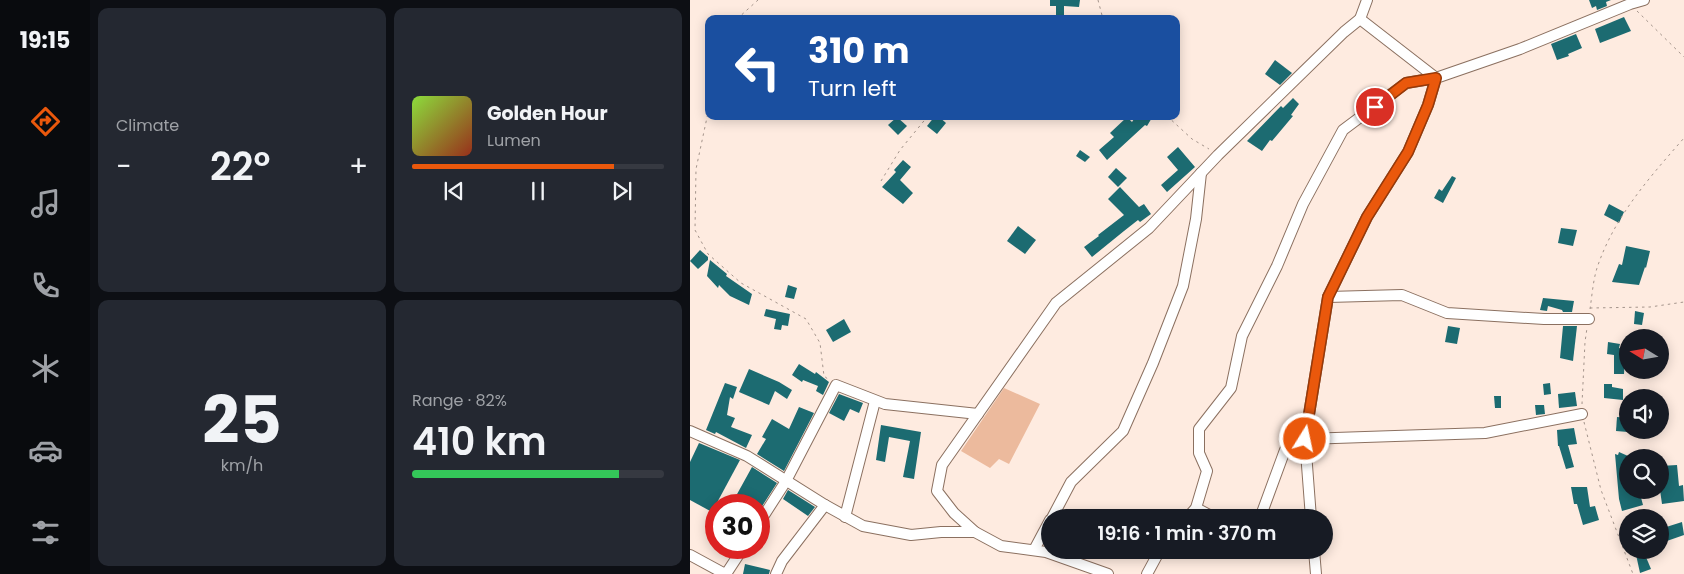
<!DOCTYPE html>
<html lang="en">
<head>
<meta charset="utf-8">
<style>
	body { margin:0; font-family:Poppins,sans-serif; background:#242831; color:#f1f3f6; height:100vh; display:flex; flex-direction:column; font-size:19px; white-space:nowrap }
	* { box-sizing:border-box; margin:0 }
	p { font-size:16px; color:#9ea1a6 }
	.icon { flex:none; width:28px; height:28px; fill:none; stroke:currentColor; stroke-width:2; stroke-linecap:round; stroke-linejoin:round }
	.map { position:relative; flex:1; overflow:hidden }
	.side { display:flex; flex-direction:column; gap:8px; padding:8px; background:#0d0f14; width:600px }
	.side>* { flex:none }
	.banner { position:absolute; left:15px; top:15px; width:475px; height:105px; border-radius:10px; box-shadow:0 2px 12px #0003; background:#1a4fa0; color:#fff; overflow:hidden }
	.needle { width:32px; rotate:281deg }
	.buttons { position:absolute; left:929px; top:329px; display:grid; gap:10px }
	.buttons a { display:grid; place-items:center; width:50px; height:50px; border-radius:50%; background:#171b24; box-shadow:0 2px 12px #0003; font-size:25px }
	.speed { position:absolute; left:15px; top:494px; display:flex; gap:10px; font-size:25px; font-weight:700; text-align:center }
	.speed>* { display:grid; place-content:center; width:65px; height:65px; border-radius:50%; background:#171b24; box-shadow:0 2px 12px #0003; line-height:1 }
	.speed .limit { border:8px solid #d22; background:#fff; color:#111 }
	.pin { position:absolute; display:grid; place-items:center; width:42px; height:42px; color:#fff; margin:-21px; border:2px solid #fff; border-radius:50%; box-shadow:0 1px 5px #0007 }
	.me { position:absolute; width:55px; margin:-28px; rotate:10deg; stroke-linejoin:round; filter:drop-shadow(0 0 4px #0008) }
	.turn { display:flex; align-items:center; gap:18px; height:105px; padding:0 20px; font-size:22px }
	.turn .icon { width:65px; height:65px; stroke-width:2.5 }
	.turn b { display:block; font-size:35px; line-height:42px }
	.big { font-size:38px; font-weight:600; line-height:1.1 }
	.side .tile { flex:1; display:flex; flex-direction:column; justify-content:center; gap:8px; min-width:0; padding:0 18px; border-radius:10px; background:#242831 }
	.side .dial { align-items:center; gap:0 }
	.dial b { font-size:65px; line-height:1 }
	.song { display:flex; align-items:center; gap:15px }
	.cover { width:60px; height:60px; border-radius:8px; background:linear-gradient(135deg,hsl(90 70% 55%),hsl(10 70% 35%)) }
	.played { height:5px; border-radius:2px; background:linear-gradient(90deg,#ea580c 80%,#363941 80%) }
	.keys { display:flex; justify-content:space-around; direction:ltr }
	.heat { display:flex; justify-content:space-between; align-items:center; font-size:28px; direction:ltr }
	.charge { height:8px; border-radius:4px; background:linear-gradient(90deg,#34c759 82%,#363941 0) }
	.side .tiles { flex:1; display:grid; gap:8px; grid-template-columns:repeat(2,1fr) }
	.trip { position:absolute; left:351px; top:509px; width:292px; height:50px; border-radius:25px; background:#171b24; box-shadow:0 2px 12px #0003; font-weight:600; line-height:50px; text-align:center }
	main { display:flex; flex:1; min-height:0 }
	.dock { display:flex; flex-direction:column; width:90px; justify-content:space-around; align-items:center; background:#090b0e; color:#9ea1a6 }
	.dock .icon { width:35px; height:35px }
	.dock .current { color:#ea580c }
	.dock b { font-size:22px; color:#f1f3f6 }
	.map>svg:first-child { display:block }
	.green { fill:#ecba9d }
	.building { fill:#1c6b71 }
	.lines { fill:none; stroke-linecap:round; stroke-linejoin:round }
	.minor-casing { stroke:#8b7060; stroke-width:12 }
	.path { stroke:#a4948b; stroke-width:1; stroke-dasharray:2.5 4; stroke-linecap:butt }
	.minor { stroke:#fff; stroke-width:10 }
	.route-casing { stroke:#983908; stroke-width:12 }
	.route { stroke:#ea580c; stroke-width:9 }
</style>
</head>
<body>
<main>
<nav class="dock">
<b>19:15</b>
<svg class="icon current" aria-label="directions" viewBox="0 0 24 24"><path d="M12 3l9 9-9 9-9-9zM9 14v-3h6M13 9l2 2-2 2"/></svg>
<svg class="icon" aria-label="music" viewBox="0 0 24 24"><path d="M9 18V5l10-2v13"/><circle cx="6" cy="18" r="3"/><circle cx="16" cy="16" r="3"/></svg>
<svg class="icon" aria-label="phone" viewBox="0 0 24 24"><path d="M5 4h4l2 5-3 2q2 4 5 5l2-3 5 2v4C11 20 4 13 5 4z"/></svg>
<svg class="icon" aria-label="climate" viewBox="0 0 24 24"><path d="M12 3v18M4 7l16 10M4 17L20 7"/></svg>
<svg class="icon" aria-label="car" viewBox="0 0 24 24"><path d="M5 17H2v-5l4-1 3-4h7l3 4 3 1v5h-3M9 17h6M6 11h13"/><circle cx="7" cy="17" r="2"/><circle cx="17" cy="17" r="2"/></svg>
<svg class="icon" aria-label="filters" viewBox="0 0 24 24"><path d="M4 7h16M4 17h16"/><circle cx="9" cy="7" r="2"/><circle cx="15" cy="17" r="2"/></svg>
</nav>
<section class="side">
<div class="tiles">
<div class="tile"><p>Climate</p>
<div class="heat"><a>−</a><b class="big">22°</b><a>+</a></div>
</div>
<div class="tile">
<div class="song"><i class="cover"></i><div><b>Golden Hour</b><p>Lumen</p></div></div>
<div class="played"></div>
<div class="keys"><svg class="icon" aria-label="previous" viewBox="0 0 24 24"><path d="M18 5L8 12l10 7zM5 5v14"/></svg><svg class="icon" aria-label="pause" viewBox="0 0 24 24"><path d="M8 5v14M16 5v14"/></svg><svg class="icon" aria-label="next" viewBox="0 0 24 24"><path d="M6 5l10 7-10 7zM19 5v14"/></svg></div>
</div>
<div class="tile dial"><b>25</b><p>km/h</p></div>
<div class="tile"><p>Range · 82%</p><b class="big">410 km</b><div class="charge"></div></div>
</div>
</section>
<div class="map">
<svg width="994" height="574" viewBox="0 0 994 574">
	<rect width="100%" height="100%" fill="#feebe0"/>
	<path class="green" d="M314,388L350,404L319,464L309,459L300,468L271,451Z"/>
	<g class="building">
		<path d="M360,0H390L389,7L374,6V15H366V6H360Z"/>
		<path d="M899,0H921L916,2L917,6L907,10L906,6L902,8Z"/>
		<path d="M934,17L941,31L910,43L905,29Z"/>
		<path d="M886,34L892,48L878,54L879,56L867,60L861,44Z"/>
		<path d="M585,60L602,73L590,85L575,74Z"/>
		<path d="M603,98L609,104L601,115L603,116L582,141L580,140L572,151L557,141L591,106L593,108Z"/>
		<path d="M245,116H248L256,123L247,134L237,126Z"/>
		<path d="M446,116H463L457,126L455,125L417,160L409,150L424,137L420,133L437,117L442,122Z"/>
		<path d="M207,117L217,126L208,135L198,125Z"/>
		<path d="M488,147L505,167L477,192L471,185L488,170L477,157Z"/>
		<path d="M390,150L400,157L395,162L386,156Z"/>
		<path d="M213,160L221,167L210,180L223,193L213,204L192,187L206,172L204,170Z"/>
		<path d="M426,168L437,178L428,187L418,177Z"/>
		<path d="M762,176L766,178L753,203L744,198L749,189L752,191Z"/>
		<path d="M430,187L449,207L454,204L461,214L450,222L448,220L434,231L402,257L394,247L409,236L408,235L434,215L418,199Z"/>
		<path d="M919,204L934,212L929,223L914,215Z"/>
		<path d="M328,226L346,240L335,254L317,241Z"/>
		<path d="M871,228L887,230L883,246L868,243Z"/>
		<path d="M936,246L960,251L956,268L955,267L949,285L922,282L929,264L932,265Z"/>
		<path d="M10,250L18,257V260L8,269L0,261Z"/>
		<path d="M20,260L37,274L36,276L62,294L59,305L40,296L29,285L28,288L17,276Z"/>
		<path d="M98,285L107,288L104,299L95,297Z"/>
		<path d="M853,298L884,301L882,312H873L872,310L858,306L857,311L850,310Z"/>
		<path d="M76,309L100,314L98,326L92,325L91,330L84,329L86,319L74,316Z"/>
		<path d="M945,311L954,313L952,325L944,324Z"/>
		<path d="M154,319L161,332L143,342L136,330Z"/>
		<path d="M758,326L770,328L767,344L755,342Z"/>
		<path d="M873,326H887L883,361L870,358Z"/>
		<path d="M918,342L930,344L929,348L932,349L931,354L935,355L934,374H924V355L917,354Z"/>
		<path d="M109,364L125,374L126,372L139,382L133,395L126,391L128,386L113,380L112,382L102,375Z"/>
		<path d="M59,369L89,382L102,390L97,399L85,391L79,405L49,392Z"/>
		<path d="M35,383L47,387L43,399L40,397L37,415L45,418L41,427L62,435L56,448L26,432L25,434L16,430Z"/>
		<path d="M860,383L861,394L854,395L853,384Z"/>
		<path d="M914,384H922V387L933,389V400L914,398Z"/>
		<path d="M885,392L887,406L869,408L868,394Z"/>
		<path d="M149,394L173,403L169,413L160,409L154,421L139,413Z"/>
		<path d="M804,396H811V408H805Z"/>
		<path d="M845,405H854L855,414L846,415Z"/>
		<path d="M109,407L124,413L94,471L67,454L76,439L72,437L82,419L99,429Z"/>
		<path d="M927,417L938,418V432L926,431Z"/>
		<path d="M191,425L231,432L224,479L213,477L220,441L199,437L195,462L186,460Z"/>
		<path d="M884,428L887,444L878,445L884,467L876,469L869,446H868L867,430Z"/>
		<path d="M9,443L50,460L22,512L0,500V462Z"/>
		<path d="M929,452L938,456V490H949L953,505L932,511L929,499L925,454L928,455Z"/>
		<path d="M987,465L989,486L993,485L994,501L972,504L970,490V466Z"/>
		<path d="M62,467L87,483L69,511V505H41Z"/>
		<path d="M881,487H897L900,507L905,506L909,520L893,525L887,504H884Z"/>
		<path d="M98,490L125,507L118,516L93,499Z"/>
		<path d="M992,522L994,535L974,542L970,529Z"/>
		<path d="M945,550H953L961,569L950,573Z"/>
		<path d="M55,564L80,570L79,574H53Z"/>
	</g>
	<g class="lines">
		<defs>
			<g id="minor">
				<path d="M670,19L677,0"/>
				<path d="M638,297L712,295L757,313L854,319H899"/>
				<path d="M0,431L57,456L135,505L173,526L221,535L251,532H285"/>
				<path d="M615,439L795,433L892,414"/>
				<path d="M506,508L525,518"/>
				<path d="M155,517L185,401"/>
				<path d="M362,518L381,482L433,431L463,363L493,286L506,219L511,173"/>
				<path d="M497,518L506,508L517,471L509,453V429L541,388L552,336L587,266L613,204L653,130L716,83L746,78L830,49L940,4L954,0"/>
				<path d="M570,518L595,450L616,419"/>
				<path d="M621,518L615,439L638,297L677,217L718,152L738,105L746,78"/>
				<path d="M69,523L96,481L146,385L195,404L288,414"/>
				<path d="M344,550L360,520"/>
				<path d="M624,550L626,574"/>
				<path d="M0,555L35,574"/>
				<path d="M36,574L53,548"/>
				<path d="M86,574L92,561L135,505"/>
				<path d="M418,574L356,552L311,546L285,532L264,513L247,491L252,465L366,303L459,228L528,155L654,32L670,19L746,78"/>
				<path d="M457,574L470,550"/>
			</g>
		</defs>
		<use href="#minor" class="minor-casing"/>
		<g class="path">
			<path d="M408,0L413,19"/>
			<path d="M947,11L994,57"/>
			<path d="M47,19L68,0"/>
			<path d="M19,108L6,169L5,230L18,254L51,283L116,319L130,343L134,376L139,380"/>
			<path d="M477,116L502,139L519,149"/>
			<path d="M191,181L210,150L238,116"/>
			<path d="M900,308L960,307L994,302"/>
			<path d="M900,309C902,296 903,281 907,268C924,217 959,178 994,138"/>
			<path d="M892,404L895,342L897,328"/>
			<path d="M894,422L911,490L943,574"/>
		</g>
		<use href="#minor" class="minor"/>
	</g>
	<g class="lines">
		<defs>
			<path id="route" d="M615,439L638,297L677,217L718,152L738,105L746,78L716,83L685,107"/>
		</defs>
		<use href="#route" class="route-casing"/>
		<use href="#route" class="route"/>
	</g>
</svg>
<div class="buttons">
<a><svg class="needle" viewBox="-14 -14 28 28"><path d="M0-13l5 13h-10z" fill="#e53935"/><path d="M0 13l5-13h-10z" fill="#9ea1a6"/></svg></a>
<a><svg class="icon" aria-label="sound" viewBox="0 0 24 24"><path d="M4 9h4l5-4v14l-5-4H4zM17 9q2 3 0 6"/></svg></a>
<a><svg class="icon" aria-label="search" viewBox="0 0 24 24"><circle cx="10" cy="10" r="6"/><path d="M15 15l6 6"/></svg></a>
<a><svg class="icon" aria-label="layers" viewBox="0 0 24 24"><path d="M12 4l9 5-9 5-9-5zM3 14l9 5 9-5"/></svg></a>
</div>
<div class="speed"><div class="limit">30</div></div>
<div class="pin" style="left:685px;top:107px;background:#d93025"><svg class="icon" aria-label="arrive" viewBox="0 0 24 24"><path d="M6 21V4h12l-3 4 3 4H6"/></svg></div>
<svg class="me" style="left:615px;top:439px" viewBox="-20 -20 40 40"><circle r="17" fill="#ea580c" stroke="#fff" stroke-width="3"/><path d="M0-11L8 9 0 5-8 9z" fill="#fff"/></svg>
<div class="trip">19:16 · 1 min · 370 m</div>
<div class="banner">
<div class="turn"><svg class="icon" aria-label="left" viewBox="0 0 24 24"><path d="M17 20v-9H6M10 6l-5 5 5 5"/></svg><div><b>310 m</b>Turn left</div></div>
</div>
</div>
</main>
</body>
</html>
